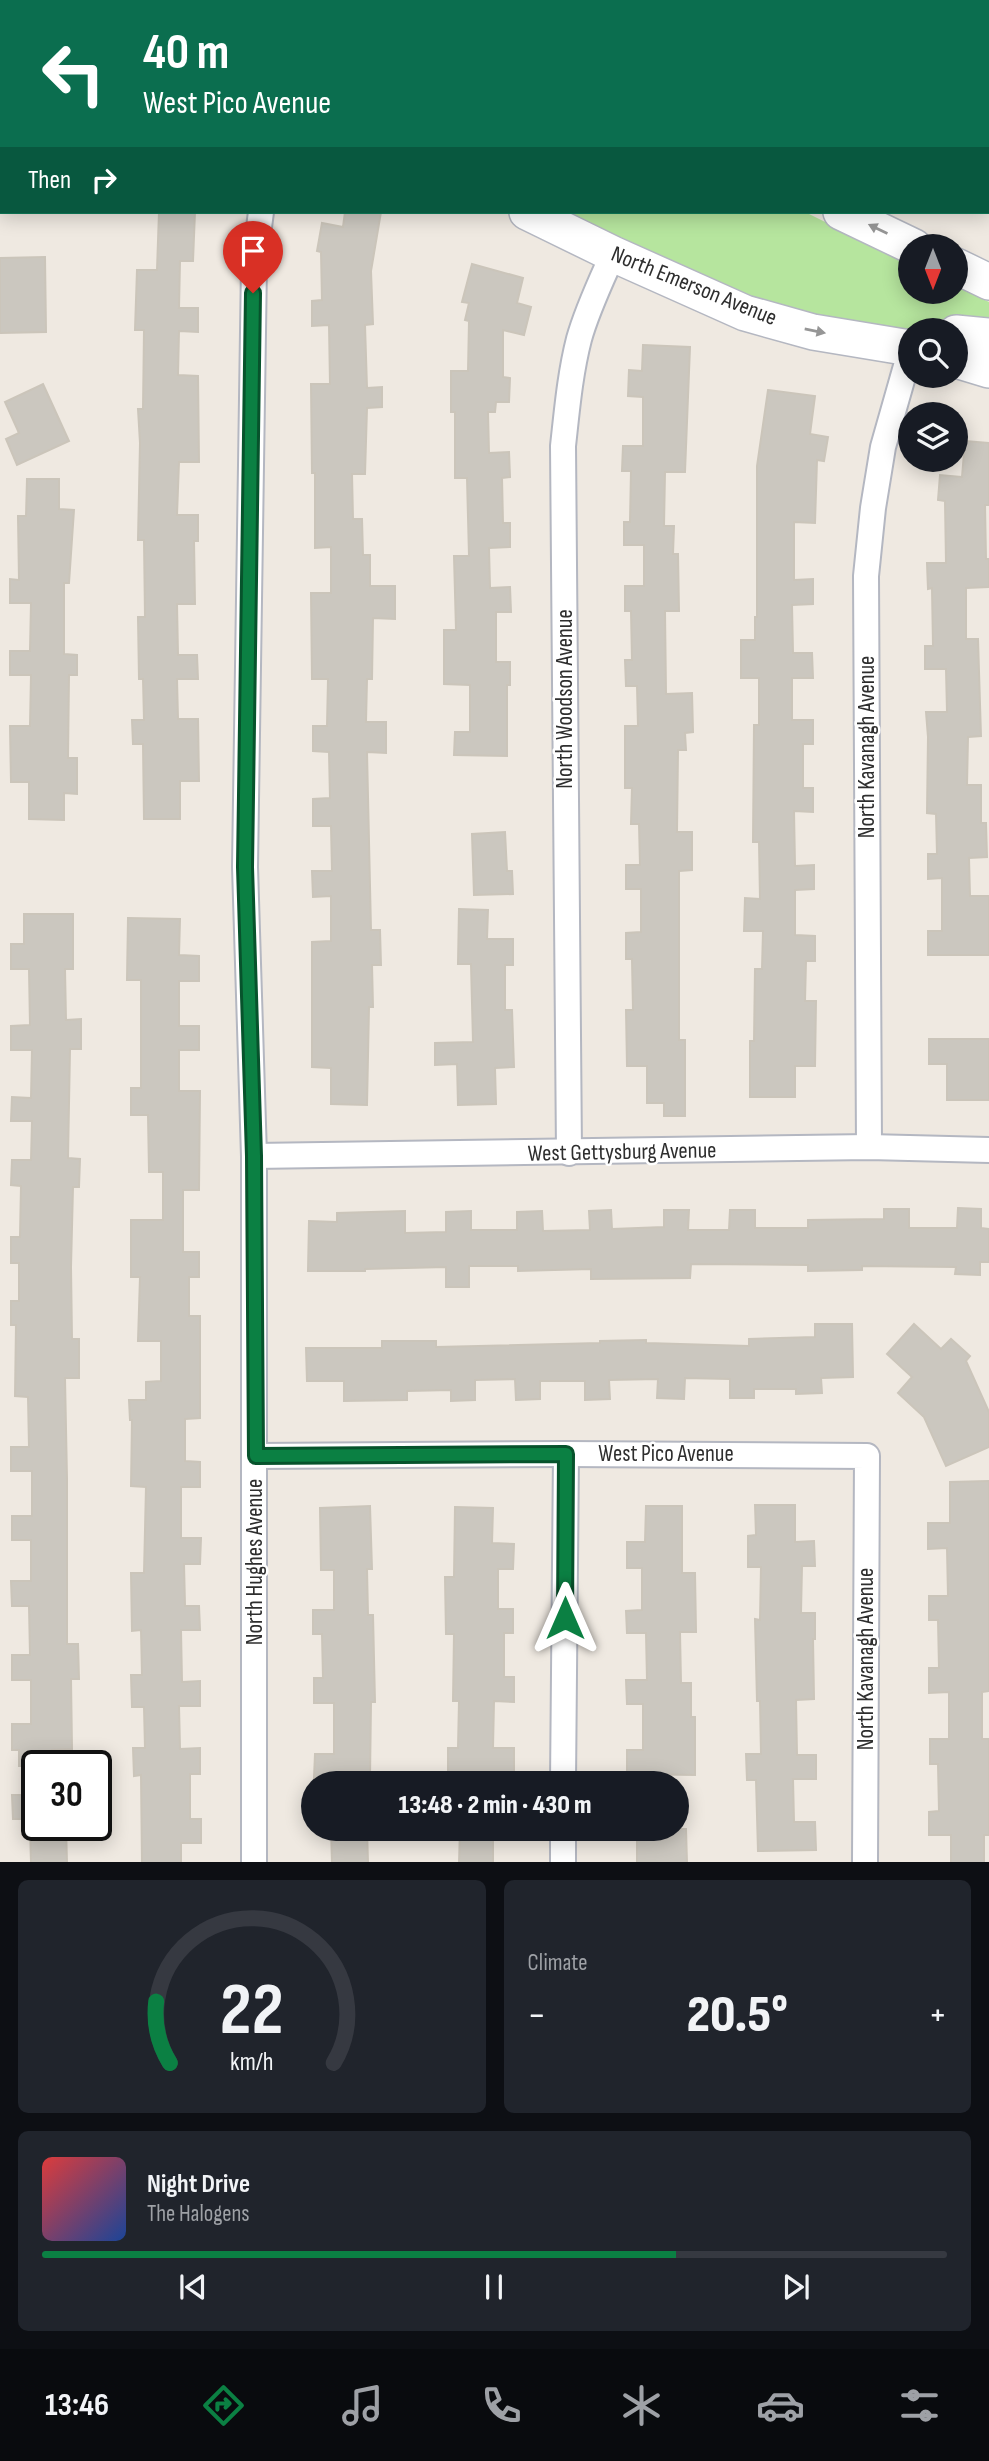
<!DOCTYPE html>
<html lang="en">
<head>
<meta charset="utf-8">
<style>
	body { margin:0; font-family:"Sofia Sans Condensed",sans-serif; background:#20242c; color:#f1f3f6; height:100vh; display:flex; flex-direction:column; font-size:26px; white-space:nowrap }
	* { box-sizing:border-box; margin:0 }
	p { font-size:23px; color:#9ea1a6 }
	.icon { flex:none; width:38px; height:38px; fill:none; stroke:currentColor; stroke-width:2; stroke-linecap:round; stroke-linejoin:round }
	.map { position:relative; height:1862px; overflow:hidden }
	.details { display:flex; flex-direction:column; gap:18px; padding:18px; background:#0d0f14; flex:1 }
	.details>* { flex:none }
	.hud { position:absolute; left:0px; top:0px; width:990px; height:214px; box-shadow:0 4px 18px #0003; background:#0b6e4f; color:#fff; overflow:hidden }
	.needle { width:46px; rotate:180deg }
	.controls { position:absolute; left:898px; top:234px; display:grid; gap:14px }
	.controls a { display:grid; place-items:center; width:70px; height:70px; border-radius:50%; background:#171b24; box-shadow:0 4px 18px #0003; font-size:35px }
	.speed { position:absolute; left:21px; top:1750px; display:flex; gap:14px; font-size:35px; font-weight:700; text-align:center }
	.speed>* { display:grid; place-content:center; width:91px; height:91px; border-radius:50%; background:#171b24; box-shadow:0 4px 18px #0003; line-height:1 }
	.speed .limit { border:4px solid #111; border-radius:10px; background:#fff; color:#111 }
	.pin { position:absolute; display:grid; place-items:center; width:60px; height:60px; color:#fff; margin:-72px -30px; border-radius:50% 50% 50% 0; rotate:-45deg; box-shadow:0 0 7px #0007 }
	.pin .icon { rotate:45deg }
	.me { position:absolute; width:77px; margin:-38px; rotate:0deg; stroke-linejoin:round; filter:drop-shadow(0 0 5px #0008) }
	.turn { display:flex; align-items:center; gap:24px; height:147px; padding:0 28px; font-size:32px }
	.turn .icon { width:91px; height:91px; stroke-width:2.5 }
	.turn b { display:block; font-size:49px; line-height:60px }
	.then { display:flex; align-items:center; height:66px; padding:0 28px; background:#0003; gap:14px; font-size:26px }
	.big { font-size:52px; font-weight:800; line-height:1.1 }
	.details .tile { flex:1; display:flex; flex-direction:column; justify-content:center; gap:10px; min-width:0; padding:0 24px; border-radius:10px; background:#20242c }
	.details .dial { align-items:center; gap:0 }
	.dial svg { height:182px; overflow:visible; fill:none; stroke:#363941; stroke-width:7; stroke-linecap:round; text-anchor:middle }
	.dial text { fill:#f1f3f6; stroke:none }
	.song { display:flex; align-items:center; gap:21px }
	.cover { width:84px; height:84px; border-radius:10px; background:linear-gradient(135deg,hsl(0 70% 55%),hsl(220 70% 35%)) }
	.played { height:7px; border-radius:4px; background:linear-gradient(90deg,#0b8043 70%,#363941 70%) }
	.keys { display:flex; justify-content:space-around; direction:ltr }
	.heat { display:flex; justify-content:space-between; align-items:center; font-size:38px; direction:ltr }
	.details .tiles { flex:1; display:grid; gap:18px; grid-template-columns:1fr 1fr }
	.tile:last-child { grid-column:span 2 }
	.trip { position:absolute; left:301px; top:1771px; width:388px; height:70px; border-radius:35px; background:#171b24; box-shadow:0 4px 18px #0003; font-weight:800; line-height:70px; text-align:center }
	.menu { display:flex; height:112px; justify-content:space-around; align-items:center; background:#090b0e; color:#9ea1a6 }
	.menu .icon { width:49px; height:49px }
	.menu .active { color:#0b8043 }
	.menu b { font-size:32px; color:#f1f3f6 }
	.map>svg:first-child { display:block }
	.green { fill:#b6e59e }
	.building { fill:#cbc7bf; stroke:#cbc5ba; stroke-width:2 }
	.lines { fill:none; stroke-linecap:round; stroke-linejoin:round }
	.street-casing { stroke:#b4b7c1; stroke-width:28 }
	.secondary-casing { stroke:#b4b7c1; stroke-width:38 }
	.street { stroke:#fff; stroke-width:24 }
	.secondary { stroke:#fff; stroke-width:35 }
	.oneway { fill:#969696 }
	.route-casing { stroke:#07532c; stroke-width:18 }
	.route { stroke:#0b8043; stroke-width:12 }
	.labels { text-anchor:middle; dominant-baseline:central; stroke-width:5; stroke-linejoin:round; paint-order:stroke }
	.street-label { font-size:23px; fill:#2e2e2e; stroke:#fff }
</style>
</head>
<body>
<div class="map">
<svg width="989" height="1863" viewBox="0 0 989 1863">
	<rect width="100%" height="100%" fill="#efe9e1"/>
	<path class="green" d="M566,212H805L910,264V292H956V286L989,302V326L944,319L925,322L908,331L824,316L767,303L722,287Z"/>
	<g class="building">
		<path d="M159,212H195L193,261H180L179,308H198V332L179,331L178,375L198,376L199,462H179L177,515H198V541H194L195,604H177L178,655H197L198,679H177L178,719H198L199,781H180V819H144L143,744H133L132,720H144L143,679H139L138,617H145L144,540H138L140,443L138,409H143L144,330H135L137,270H157Z"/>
		<path d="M345,212H381L371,271L373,324L365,325L367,388L382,387V407L367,408L365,474H352L353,519H362L363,555H370V586H395V619L373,618L372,679H367L366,722H386V753L367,752L371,930H380L381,965H372L373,1007H369L367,1105L331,1104V1068L312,1067V942L331,941V896L313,897L312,871H332L331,826H313V799L330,798L329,752L313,751V726H327L328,679H312L311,593H331V547L315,548V473H312L311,384H330L329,325L312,326V301L322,300L321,252L317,251L322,223L343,227Z"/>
		<path d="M45,257L46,332L0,333V258Z"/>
		<path d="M472,264L523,278L517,303L531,307L524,335L503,330V377L510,378L509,402H496L495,412H488L489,453L509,452L510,477L502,478L503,523H510V547L489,548L490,588L510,587L511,612H496V662H510V685H507V756L454,755L455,732H470V685L444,684V630H456L454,556H469L467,478H455V412H451V371H468L469,321L465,320L469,303L462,302Z"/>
		<path d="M643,345L690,347L685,472H665L664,526H674L673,554H678L679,611H665L666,694L692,693L693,732L685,733L686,750H678L677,832H692V870L679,871V1040H685V1116H664V1103H647V1066H627L626,1010H633L632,959H626V933L641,932V889H626V865H640L639,824H631L632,788H625V726H638L637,686H626L625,660H632L631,611H625V586H644V545H624V522H630L631,471H622L623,446H643V397L628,396L629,370L642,371Z"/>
		<path d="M43,384L69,441L17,465L6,439L19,433L5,402Z"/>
		<path d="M768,390L815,396L810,434L828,437L824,461L817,460L815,523L794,522V580L813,579V604L792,605L793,653H812L813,678H792V720H813V744H803V788H813V812L794,811L795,866L814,865V889L795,890V935L815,936V961H806L805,1001H816L815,1066H795V1097H750V1041H754L755,969H762L763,931H744L745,898L760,899L759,842H753L754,725H759V678H741V640H755V617H757V466Z"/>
		<path d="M965,441L989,443V505H985L986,559H989V587L966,588V639H978L981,736L968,737L967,785H981V823H986L987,857L969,858L970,896H989V955H928V931H942V878L928,879V854H937L936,814L927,813L928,737L926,712H947L946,669H925V646H933L932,588L928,589L927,563H946L945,501L938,500L940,475L962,477Z"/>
		<path d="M27,479H59V509L74,510L69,583H64V654L77,655V675H69L68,758H77V794L64,793V820L29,819V782H11L10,726H30L31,675H10V651H30L31,603H10V579L19,580L18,516H26Z"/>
		<path d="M505,832L507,871H512L513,894L474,895L472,834Z"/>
		<path d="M459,909L488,910L487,939H513V965H505V1010H512L514,1067L495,1068L496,1104L458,1105L457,1064L435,1065V1043L473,1042L471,964H458Z"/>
		<path d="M24,914H73V969H65L66,1020L81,1019V1049H70L68,1158L80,1159L79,1187H73L71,1267L72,1339H79V1378H65L67,1479V1644H78L79,1679H71L72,1749L52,1750V1766H19V1750H12V1724H31V1680H12V1655H30L29,1606H12L11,1581H31V1540H12V1516H32V1471H11V1447H29L28,1397L15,1396L16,1325H11V1301H19V1263H11V1237H20L21,1186L11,1185L12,1160H31L32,1121H11L12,1097L31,1098L32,1050H11V1026L30,1025L29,969H11V944H24Z"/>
		<path d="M128,918L180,919L179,955L199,956V981H179V1026H199V1050H179V1091H200L199,1190H183V1252H199V1277H189V1316H200V1418L185,1419V1461L200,1462V1487H181V1538H201L200,1564H184L185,1606H199L200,1630H181L182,1682L200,1681V1706H179L180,1749L200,1748V1774H190V1819H201V1843H181V1863H142L141,1775L134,1776L133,1748H145L144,1707H132L131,1675H142L141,1630L132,1631L131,1573H144L146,1487L131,1486L132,1420H130L129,1400H146V1382L161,1381V1341H138L140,1277H131V1220H163V1172H149L148,1115H131V1088H141V980H127Z"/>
		<path d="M929,1039H989V1100H947V1064H929Z"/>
		<path d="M958,1208L981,1209V1228L989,1229V1262H980V1275L955,1274L956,1267L862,1266V1270L808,1271V1265L691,1264L690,1278L591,1279V1269L518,1271V1266H469V1287H446V1267L365,1269V1271H308L309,1221L337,1222V1213L405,1211V1233L446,1232V1212L471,1211V1230H517V1212L542,1211L543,1231L590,1230L589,1211L611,1210L612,1229L664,1227V1210H689L688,1230H729L730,1210H755V1228H808V1220L884,1219V1209H909V1228H957Z"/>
		<path d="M815,1324H852L853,1377L821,1378L822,1393L796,1394V1389H754V1398H730V1379L685,1378L684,1399L657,1398L658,1379L609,1380L610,1399L585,1400V1381H540V1399L516,1400L515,1379L475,1380V1400L451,1401V1390L407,1391V1400L344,1401V1381H307L306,1348H382V1341H436V1347L600,1343V1341L646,1340V1343L749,1346V1339L815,1337Z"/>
		<path d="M914,1324L941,1349L951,1339L970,1356L966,1361L989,1412V1447L946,1466L924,1417L898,1393L912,1377L887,1354Z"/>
		<path d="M989,1481V1691L982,1692V1739H989V1835H984V1863H951V1835H929V1812L939,1811L938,1764H930V1739H949V1692L929,1693V1668H939L938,1620H929V1596H948L947,1548L928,1549V1523H950V1482Z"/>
		<path d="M755,1505H795V1542L814,1541L815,1566H802L801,1613H815V1639H813L814,1699L796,1700L797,1755H816V1779H793L794,1822H815L816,1850L758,1851L756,1780H747L746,1754H761L760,1701H757L755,1619L760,1620L761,1567H748V1536L756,1535Z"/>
		<path d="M370,1506L372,1569H367L368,1615H373L375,1702H371L370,1778H314L315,1754H334V1703H314V1678H323L322,1634H313V1610H334V1570H321L320,1508Z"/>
		<path d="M646,1506H682V1573H695L696,1632H680L681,1683H691V1717H695V1775L627,1774V1750H643V1704H627L626,1680H647L646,1633H627L626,1611L642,1610V1568H627V1542H645Z"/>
		<path d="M455,1507L493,1508L492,1543L514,1544L513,1569H498V1609H513V1633H504V1677H514V1702L494,1701L493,1748H514V1774L448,1773V1748H458L459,1701H453L454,1634H446L445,1577H454Z"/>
		<path d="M12,1795H37V1819H13Z"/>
		<path d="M66,1826L67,1863H31L30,1827Z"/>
		<path d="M331,1829H367L368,1863H332Z"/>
		<path d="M460,1829H493V1863H459Z"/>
		<path d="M637,1829H686L687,1863H637Z"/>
	</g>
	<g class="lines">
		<defs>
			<g id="street">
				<path d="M869,1147L866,576L873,508L883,447L910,352"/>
				<path d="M569,1153L563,446C567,410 570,374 579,339C587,310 601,281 613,254"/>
				<path d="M254,1156L869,1147L989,1150"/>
				<path d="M256,1456L566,1454L867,1456L865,1863"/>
				<path d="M563,1783L566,1454"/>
				<path d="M254,1863V1156L245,867L254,265L261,212"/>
				<path d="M563,1863V1829"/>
			</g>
			<g id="secondary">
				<path d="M101,0L105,2"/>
				<path d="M330,0L332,2"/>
				<path d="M527,212L613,254L745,313L813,332L910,348"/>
				<path d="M841,212L914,247"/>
				<path d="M956,266L989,282"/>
				<path d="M956,333L989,336"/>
				<path d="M956,360L989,370"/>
			</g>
		</defs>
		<use href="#street" class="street-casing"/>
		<use href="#secondary" class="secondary-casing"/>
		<use href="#street" class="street"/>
		<use href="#secondary" class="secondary"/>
	</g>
	<defs><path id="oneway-solid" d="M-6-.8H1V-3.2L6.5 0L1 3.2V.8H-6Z" transform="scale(1.75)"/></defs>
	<g class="oneway">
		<use href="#oneway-solid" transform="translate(878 229) rotate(-154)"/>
		<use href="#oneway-solid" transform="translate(815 331) rotate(11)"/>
	</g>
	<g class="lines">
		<defs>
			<path id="route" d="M253,293L245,867L254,1156L256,1456L566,1454L565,1618"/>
		</defs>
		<use href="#route" class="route-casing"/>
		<use href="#route" class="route"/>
	</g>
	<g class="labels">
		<g class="street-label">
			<text transform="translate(694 286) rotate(22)">North Emerson Avenue</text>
			<text transform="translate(565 699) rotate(-90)">North Woodson Avenue</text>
			<text transform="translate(867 747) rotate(-90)">North Kavanagh Avenue</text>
			<text transform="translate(622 1152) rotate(-1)">West Gettysburg Avenue</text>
			<text x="666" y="1454">West Pico Avenue</text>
			<text transform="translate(255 1562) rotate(-90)">North Hughes Avenue</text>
			<text transform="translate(866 1659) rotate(-90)">North Kavanagh Avenue</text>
		</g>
	</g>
</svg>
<div class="controls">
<a><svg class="needle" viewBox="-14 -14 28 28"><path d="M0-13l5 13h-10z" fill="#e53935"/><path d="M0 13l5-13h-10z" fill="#9ea1a6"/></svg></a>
<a><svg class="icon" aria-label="search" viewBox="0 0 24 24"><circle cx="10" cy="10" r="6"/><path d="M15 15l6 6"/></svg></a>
<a><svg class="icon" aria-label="layers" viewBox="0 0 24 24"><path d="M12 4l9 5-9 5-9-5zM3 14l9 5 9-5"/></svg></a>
</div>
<div class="speed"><div class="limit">30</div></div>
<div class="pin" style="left:253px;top:293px;background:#d93025"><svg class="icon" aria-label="arrive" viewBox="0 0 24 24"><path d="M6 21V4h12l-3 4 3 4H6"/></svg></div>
<svg class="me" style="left:565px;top:1618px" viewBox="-20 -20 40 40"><path d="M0-17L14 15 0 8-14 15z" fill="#0b8043" stroke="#fff" stroke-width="4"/></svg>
<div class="trip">13:48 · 2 min · 430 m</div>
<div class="hud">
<div class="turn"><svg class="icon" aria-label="left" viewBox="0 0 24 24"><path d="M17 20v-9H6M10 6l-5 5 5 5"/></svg><div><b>40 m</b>West Pico Avenue</div></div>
<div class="then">Then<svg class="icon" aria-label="right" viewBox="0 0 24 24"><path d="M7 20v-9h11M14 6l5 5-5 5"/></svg></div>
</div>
</div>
<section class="details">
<div class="tiles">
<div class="tile dial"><svg viewBox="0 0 100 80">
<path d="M14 69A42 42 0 1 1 86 69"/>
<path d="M14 69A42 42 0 0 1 8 42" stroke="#0b8043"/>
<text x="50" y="56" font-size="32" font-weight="700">22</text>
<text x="50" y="72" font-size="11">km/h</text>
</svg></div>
<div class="tile"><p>Climate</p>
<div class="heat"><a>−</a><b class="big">20.5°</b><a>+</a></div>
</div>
<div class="tile">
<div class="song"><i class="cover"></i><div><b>Night Drive</b><p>The Halogens</p></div></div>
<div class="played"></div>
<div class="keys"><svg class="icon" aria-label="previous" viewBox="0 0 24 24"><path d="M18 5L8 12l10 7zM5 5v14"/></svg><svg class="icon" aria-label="pause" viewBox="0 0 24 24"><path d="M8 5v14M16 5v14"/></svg><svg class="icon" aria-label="next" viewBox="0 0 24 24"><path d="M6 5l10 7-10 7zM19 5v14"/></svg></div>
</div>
</div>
</section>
<nav class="menu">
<b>13:46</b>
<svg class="icon active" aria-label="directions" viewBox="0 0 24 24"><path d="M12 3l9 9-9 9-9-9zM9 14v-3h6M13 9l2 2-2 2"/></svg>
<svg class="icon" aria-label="music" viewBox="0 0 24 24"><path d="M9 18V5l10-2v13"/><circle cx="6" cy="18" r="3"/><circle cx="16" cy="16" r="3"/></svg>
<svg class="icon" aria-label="phone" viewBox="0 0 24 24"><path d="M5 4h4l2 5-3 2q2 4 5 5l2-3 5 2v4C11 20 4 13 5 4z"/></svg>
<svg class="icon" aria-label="climate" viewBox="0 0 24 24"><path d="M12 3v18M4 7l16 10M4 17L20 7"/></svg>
<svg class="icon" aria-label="car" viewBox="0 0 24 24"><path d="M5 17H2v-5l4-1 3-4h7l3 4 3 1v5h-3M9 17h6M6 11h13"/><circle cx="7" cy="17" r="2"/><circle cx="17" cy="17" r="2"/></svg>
<svg class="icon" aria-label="filters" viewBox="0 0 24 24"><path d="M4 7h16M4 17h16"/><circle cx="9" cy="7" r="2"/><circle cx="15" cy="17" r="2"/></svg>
</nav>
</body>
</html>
